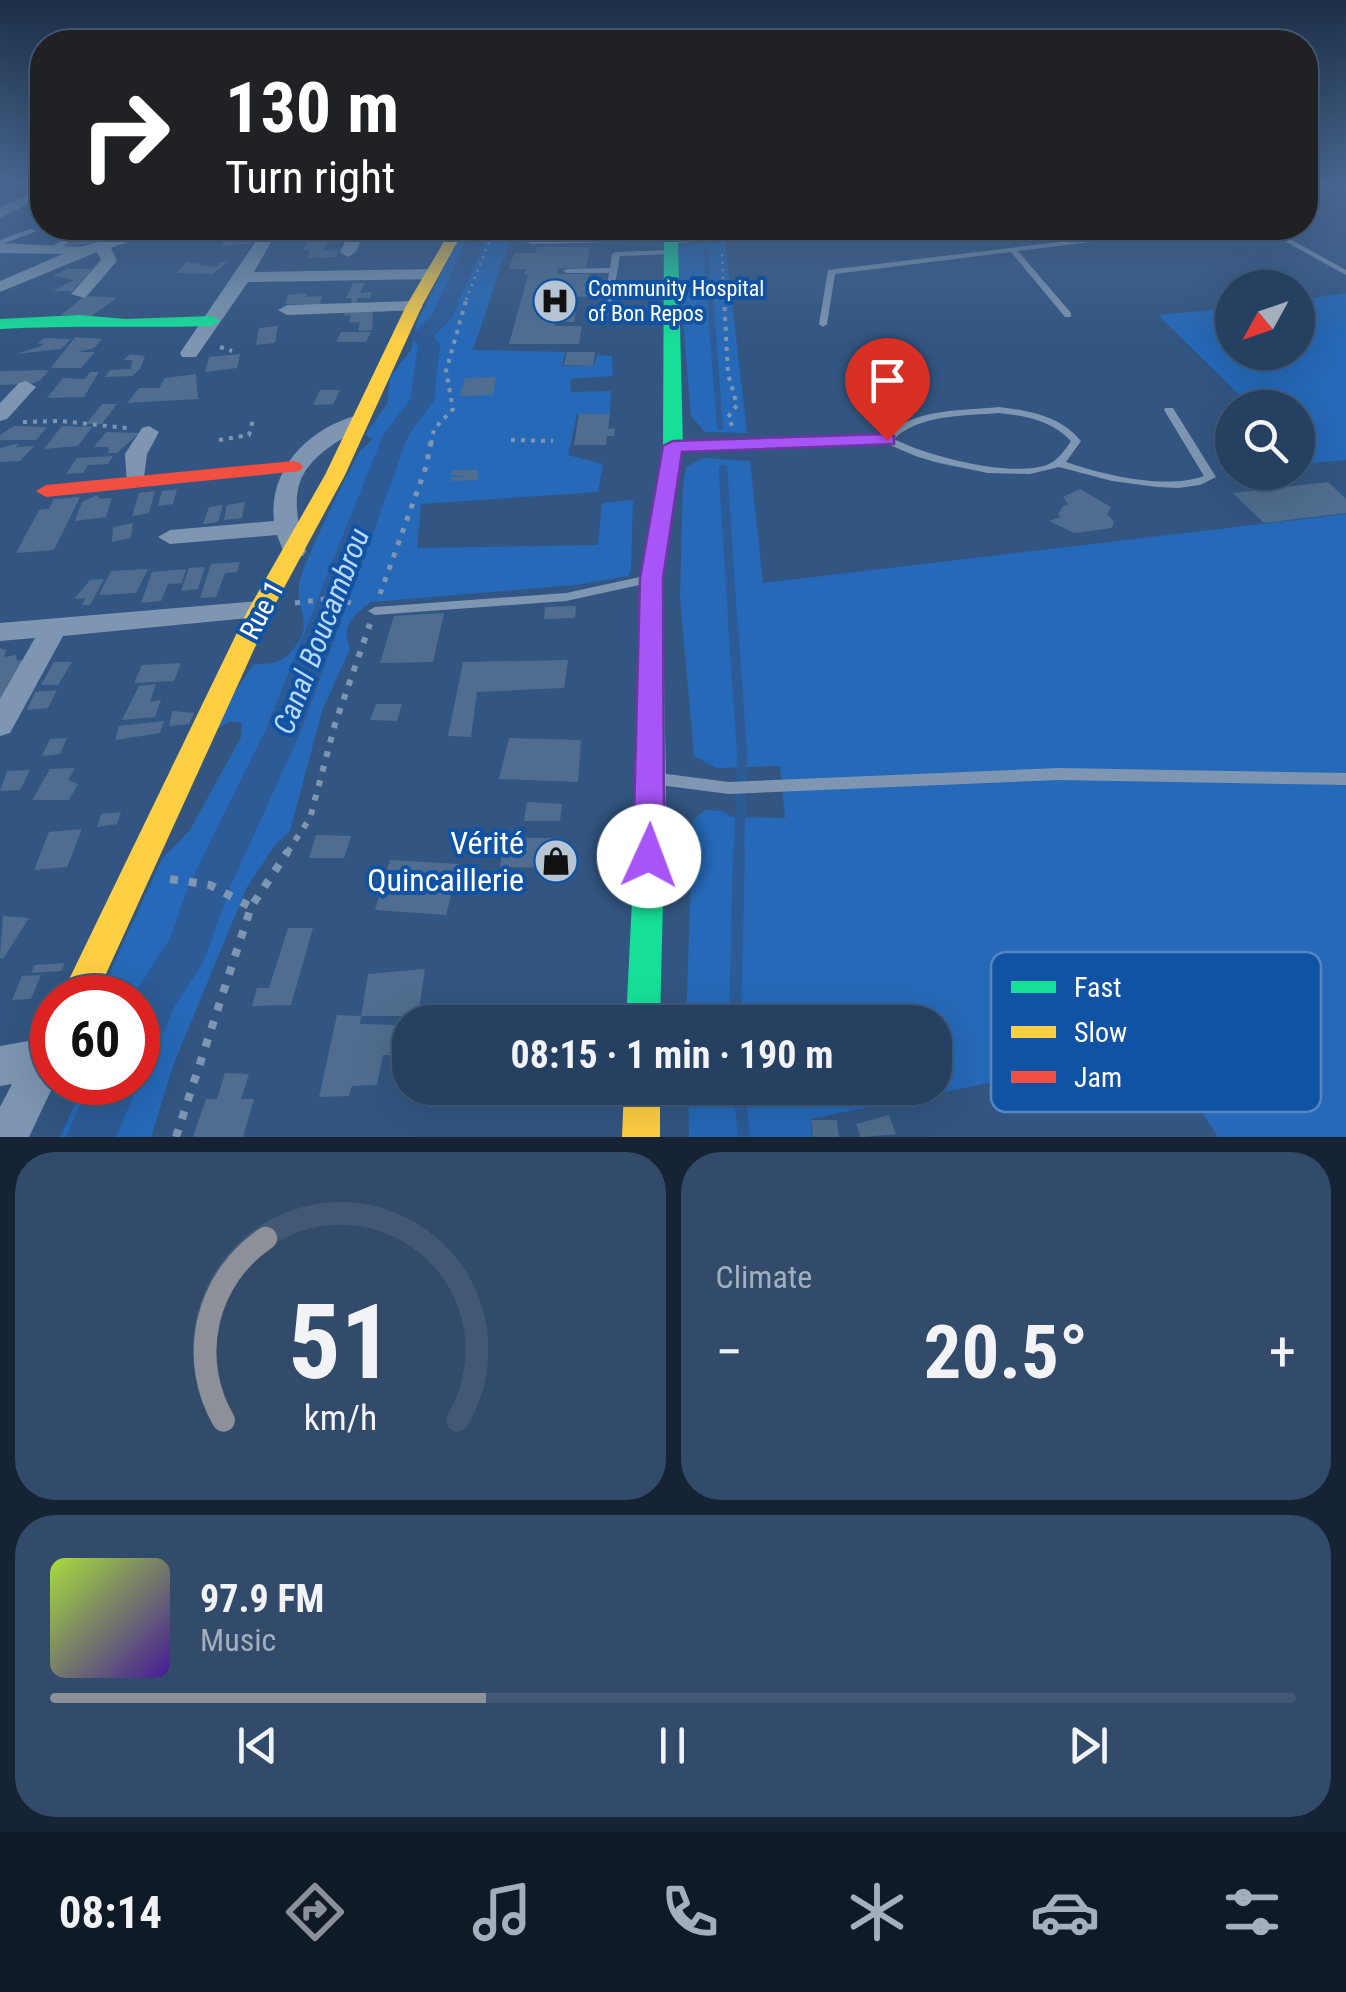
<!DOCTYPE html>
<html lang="en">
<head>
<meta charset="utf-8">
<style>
	body { margin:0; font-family:"Roboto Condensed",sans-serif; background:#324b6a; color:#f1f3f6; height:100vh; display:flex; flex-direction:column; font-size:38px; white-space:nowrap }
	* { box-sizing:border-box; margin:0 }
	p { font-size:32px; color:#a4afbd }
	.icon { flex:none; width:55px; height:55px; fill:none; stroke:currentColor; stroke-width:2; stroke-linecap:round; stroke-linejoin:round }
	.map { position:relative; height:1137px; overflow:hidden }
	.sheet { display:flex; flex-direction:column; gap:15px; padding:15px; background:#152335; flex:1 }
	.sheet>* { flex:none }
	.guide { position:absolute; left:30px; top:30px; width:1288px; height:210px; border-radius:40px; box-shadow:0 10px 40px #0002,0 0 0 2px #425976; background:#202124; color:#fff; overflow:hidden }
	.needle { width:65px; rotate:230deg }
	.buttons { position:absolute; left:1215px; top:270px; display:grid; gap:20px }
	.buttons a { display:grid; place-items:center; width:100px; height:100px; border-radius:50%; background:#264061; box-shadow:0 10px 40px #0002,0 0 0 2px #425976; font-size:50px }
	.speed { position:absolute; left:30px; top:975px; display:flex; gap:20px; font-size:50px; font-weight:700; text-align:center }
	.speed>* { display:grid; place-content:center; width:130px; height:130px; border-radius:50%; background:#264061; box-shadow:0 10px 40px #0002,0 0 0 2px #425976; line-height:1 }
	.speed .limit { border:15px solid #d22; background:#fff; color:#111 }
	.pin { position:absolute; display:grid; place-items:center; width:85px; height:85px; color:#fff; margin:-102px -42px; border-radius:50% 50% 50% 0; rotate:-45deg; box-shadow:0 0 10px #0007 }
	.pin .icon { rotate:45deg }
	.me { position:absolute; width:110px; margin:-55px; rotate:2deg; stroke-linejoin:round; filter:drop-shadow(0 0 8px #0008) }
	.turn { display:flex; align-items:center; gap:35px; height:210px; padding:0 30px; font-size:45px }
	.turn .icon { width:130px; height:130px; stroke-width:2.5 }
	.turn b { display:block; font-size:70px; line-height:85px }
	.big { font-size:75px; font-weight:700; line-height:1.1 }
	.sheet .card { flex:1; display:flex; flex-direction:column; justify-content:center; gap:15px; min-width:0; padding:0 35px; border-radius:40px; background:#324b6a }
	.sheet .dial { align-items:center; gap:0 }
	.dial svg { height:260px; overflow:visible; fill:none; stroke:#425976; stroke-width:7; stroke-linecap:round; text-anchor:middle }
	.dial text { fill:#f1f3f6; stroke:none }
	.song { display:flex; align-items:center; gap:30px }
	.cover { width:120px; height:120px; border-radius:15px; background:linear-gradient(135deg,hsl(80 70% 55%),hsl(260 70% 35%)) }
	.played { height:10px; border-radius:5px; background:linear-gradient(90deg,#8c9099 35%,#425976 35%) }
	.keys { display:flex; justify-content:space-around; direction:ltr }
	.heat { display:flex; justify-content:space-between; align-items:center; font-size:55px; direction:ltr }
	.sheet .tiles { flex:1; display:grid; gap:15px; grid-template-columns:1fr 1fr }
	.card:last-child { grid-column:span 2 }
	.trip { position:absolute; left:392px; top:1005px; width:560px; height:100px; border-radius:40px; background:#264061; box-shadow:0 10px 40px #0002,0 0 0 2px #425976; font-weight:700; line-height:100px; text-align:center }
	.tab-bar { display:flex; height:160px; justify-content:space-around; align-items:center; background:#0f1a27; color:#a4afbd }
	.tab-bar .icon { width:70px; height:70px }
	.tab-bar .active { color:#8c9099 }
	.tab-bar b { font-size:45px; color:#f1f3f6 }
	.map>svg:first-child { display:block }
	.green { fill:#2569b8 }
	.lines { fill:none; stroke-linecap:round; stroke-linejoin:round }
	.stream-far4 { stroke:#2d5b96; stroke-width:5 }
	.stream-far3 { stroke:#2d5b96; stroke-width:6 }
	.stream-far2 { stroke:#2d5b96; stroke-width:9 }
	.stream-far1 { stroke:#2d5b96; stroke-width:10 }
	.stream { stroke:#2d5b96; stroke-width:12 }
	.canal { fill:#2d5b96; fill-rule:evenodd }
	.building { fill:#506d8f }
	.path-far4 { stroke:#7e96b1; stroke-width:2.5; stroke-dasharray:2.5 5; stroke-linecap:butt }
	.path-far3 { stroke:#7e96b1; stroke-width:4; stroke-dasharray:4 6; stroke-linecap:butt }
	.path-far2 { stroke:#7e96b1; stroke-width:5; stroke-dasharray:5 8; stroke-linecap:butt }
	.path-far1 { stroke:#7e96b1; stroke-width:6; stroke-dasharray:6 9; stroke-linecap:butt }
	.path { stroke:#7e96b1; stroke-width:8; stroke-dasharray:8 11; stroke-linecap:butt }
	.lane { fill:#7e96b1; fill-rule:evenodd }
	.street { fill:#7e96b1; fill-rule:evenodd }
	.fast { fill:#16e098; fill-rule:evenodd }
	.slow { fill:#ffcf43; fill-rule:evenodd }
	.jam { fill:#f24e42; fill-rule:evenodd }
	.route { fill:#a855f7; stroke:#6d37a1; stroke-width:2.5 }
	.labels { text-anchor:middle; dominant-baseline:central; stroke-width:8; stroke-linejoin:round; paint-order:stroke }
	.far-poi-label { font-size:22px; fill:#fff; stroke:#1052a3; text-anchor:start }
	.street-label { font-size:28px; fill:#fff; stroke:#1052a3 }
	.water-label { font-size:30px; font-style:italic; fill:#b7d7fc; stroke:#1052a3 }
	.near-poi-label { font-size:32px; fill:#fff; stroke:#1052a3; text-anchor:end }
	.key { fill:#1052a3; stroke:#5886bf; stroke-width:2.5 }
	.key-label { font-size:28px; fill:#fff }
</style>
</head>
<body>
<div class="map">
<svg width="1346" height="1137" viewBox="0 0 1346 1137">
	<rect width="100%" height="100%" fill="#325681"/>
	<g class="green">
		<path d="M464,228H477L478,233L468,243L435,320L419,333C428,382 423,395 391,435L253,780L207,869L138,1022V998H98L162,859L190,830L241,737L242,723L230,721L217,729L232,696L254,664C268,664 281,664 290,653C316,624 297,615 299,587C299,568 348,474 360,451L373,439L365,435L387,404L390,377L411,350L417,322Z"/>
		<path d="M489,228H514L473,350L565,352L562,366H594L597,355L612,356L613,376L570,379L571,392L611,391L610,414H577L568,455L603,464L598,492L421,504L417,548L598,545L602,503L633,500L631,569L628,576L575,585L371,602C352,616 341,625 350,649L322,711L290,831L275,845L247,887L174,1063L151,1137H99L122,1083L138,1082V1049L170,983L196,942L231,852L263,793L398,436L425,400L433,340L430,335L451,310L474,251L490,234Z"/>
		<path d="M725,241L747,433L705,432L691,416L677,247Z"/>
		<path d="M1346,293V460L1310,463L1298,451V408L1252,407L1158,315L1232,308V352H1298V300Z"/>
		<path d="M704,458L750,461L763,583L1346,514V1137H1218L1161,1048L810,1119L812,1137H689L688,1088H935V1022H686L693,820L705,810L722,811L732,817L785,818L780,766L716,768L694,756L680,597L683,484L686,467Z"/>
		<path d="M85,1083H109L84,1137H60Z"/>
	</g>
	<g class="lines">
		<path class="stream-far4" d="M706,250L710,300"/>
		<path class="stream-far3" d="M710,297L720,427"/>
		<path class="stream-far2" d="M723,469L733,626"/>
		<path class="stream-far1" d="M733,623L742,753L739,853"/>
		<g class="stream">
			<path d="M735,1022L739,851"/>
			<path d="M739,1088L744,1137"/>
		</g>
		<g class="canal">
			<path d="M472,228H490L452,318L434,336L440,344L434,401L408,436L302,729L231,885L203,963L174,1007L155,1053L138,1059V998H132L170,938L189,885L266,729L383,435L410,400L418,345L411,336L432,315Z"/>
			<path d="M138,1078L139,1082L116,1137H66L90,1082H138Z"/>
		</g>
	</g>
	<g class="building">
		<path d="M230,228L257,229L254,240L249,244L222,246L225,239L230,238L211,231Z"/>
		<path d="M536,228H606V237L534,238Z"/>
		<path d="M86,230H95L86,237H95L100,243L63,246Z"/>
		<path d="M313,236L334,239L321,251L337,250V257L308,258L309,250H303Z"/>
		<path d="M537,247H590L586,268H558L557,274H589L587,285H593L591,297H560L559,303H577L574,322L556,321L554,326H582L579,344H509L528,275H524L526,269H509L514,253H536Z"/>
		<path d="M229,261L213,274L176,273L187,262L217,267L220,262Z"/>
		<path d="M67,269H93L72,291H53L74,280L53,276Z"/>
		<path d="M353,283H365L360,293L372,292L370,298H357V304H352L351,298L346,299Z"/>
		<path d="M307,293L306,297L322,296L320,304H285L288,295Z"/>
		<path d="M82,298L92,296L117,298L91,316L61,315Z"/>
		<path d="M345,311H373L372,330L358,331L360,322L349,323L351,315L344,316Z"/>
		<path d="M278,326L275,343L256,345L259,328Z"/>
		<path d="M341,332H371L366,342H336Z"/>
		<path d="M75,337L102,339L94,348L78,352H95L81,368H51Z"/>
		<path d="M45,338L71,339L61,349L16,354L39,347L43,344L37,343Z"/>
		<path d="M567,352H595L593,366L564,365Z"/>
		<path d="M130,354L145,356L140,369L132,376L105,377L110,370L131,369L132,360H123Z"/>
		<path d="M240,354L237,368L205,372L209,357Z"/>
		<path d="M49,370L40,381L31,384L0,385V371Z"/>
		<path d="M90,372H99L84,397L47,398L63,378L85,379Z"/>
		<path d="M196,374L198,399L127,403L139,388H159L165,378Z"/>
		<path d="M496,377L493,395L460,396L465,378Z"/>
		<path d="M320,390H340L333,404L313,405Z"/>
		<path d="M102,404H117L102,424H86Z"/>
		<path d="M579,414H610L608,429L615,428L614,436H607L606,445H574Z"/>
		<path d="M14,426L47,427L36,440H0V435Z"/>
		<path d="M62,426L92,427L78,446L44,449Z"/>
		<path d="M106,432L139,433L117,453H108L109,447H94Z"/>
		<path d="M19,443L16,447L34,446L20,461L0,462V448Z"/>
		<path d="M113,456L108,464L88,465L83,473L66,474L77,458Z"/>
		<path d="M453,470H478V480L450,481L451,477H468L451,475Z"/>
		<path d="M1328,482L1346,499V513L1264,523L1233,493Z"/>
		<path d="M177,489L173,504L158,506L162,491Z"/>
		<path d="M1080,489L1111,507L1107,514L1114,522L1112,528L1074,533L1049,521L1061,517L1058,514L1063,506L1069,505L1063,497Z"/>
		<path d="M155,491L149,513L132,516L139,493Z"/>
		<path d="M97,495L101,499L112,498L106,517L75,521L82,502Z"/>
		<path d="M80,497L54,550L16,553L39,510L49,509L54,499Z"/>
		<path d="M245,502L242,518L224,520L227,505Z"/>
		<path d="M223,505L218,522L203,524L209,507Z"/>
		<path d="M133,523L131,538L112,542L113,527Z"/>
		<path d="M240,562L237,572L225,573L216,597L200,598L211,564Z"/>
		<path d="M205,567L198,589L181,591L189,568Z"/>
		<path d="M148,569L136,593L99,595L111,571Z"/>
		<path d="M186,569L182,583L168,584L161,601L141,603L152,572Z"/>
		<path d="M104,579L90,605H82L85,598L74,599L90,580Z"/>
		<path d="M576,606L575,618L544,619L545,607Z"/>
		<path d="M444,613L433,662L380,663L394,616Z"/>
		<path d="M0,648L6,650L4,657L16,655L17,661L31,658L0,707Z"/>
		<path d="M568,660L564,688L477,692L471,737L448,736L463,662Z"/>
		<path d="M54,662H72L58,685H41Z"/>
		<path d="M181,663L174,681L134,683L142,665Z"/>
		<path d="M156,684L150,702L161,700L155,717L122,720L139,686Z"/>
		<path d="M57,690L48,708L27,710L35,692Z"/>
		<path d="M376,704H402L397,721L370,720Z"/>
		<path d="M172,711L194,713L189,724L169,726Z"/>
		<path d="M164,721L160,733L115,740L119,726Z"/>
		<path d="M67,738L60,754L42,756L50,739Z"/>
		<path d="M509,738L581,740L578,782L499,779Z"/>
		<path d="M75,768L68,780L78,784L69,800H32L50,769Z"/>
		<path d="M30,770L20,790L0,791L7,771Z"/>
		<path d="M527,802L562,804L560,821H524Z"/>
		<path d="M121,812L117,824L97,827L101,814Z"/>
		<path d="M82,829L67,867L34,870L49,832Z"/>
		<path d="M316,835L351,836L344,858H309Z"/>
		<path d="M505,838H554L552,853H571L569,868L500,867Z"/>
		<path d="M390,860L459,864L446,915L375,910Z"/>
		<path d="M3,916L29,918L3,959L0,958Z"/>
		<path d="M288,928H313L291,1005L252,1006L257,988H269Z"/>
		<path d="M65,963L61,971L31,973L35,965Z"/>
		<path d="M425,969L418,1016H361L368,974Z"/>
		<path d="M41,975L31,999L12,1000L22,976Z"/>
		<path d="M337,1015L361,1016L360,1024L398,1025L403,1031L400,1047L391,1055H383L377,1085L352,1086L349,1096L319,1097Z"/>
		<path d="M225,1073L249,1074L241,1099H254L243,1137H193L206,1099H217Z"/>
		<path d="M889,1115L896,1134L861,1137L856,1124Z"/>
		<path d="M811,1120H837L839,1137H813Z"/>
	</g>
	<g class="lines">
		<g class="path-far4">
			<path d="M722,254L724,300"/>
			<path d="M466,300L489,242L501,237L503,230"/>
		</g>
		<g class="path-far3">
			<path d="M724,297L728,374L737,405L728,417L734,430"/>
			<path d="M220,347L232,351"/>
			<path d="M23,422L60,421L127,428"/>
			<path d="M219,440L249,435L253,420"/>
			<path d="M511,440L553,441"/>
			<path d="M431,444L434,429L453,409L446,371L467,297"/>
		</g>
		<g class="path-far2">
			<path d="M380,594L426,467L431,442"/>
			<path d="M295,603L333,598L358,605"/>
		</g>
		<path class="path-far1" d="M287,853L310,818L335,724L370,624"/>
		<g class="path">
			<path d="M170,879L210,885L251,907"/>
			<path d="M176,1137L251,907L288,851"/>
		</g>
		<g class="lane">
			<path d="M83,228H91L53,252L46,250Z"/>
			<path d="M522,228H528L526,237L532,240L619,237L620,228H626L627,237H670L674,239L670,241L531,244L518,238Z"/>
			<path d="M1175,228H1193L1189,230L1018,251L1071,313V317H1065L1011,252L835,274L827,324L823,327L819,324L828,270Z"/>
			<path d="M1261,228H1270L1346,270V275Z"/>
			<path d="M30,229L37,231L0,245V240Z"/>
			<path d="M401,229L405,231L402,239L398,241L394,239L396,233L360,234L356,232L360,230Z"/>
			<path d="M672,250L676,252L675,254L620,256L610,313L606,316L602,313L609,273H567L563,271L567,269L610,268L612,254L616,252Z"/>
			<path d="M999,407C1031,411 1060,416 1081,441L1066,462C1104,475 1165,490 1204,476L1164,410L1165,408H1173L1216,477L1200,485L1178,488L1157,487L1112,481L1059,467L1030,474L988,473L939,463L918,457L885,443L675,450L670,447L675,444L884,437C914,408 960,411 999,407ZM999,413C1026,416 1051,420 1071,441C1065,450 1058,460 1049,464C1013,479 927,456 894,439C920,414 965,416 999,413Z"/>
			<path d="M649,575L655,579L653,582L566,601L375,615L368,611L375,607L566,593Z"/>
			<path d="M1059,768L1346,773V785L1059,780L729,794L659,785L653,783L651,779L653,775L659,773L729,782Z"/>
		</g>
		<g class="street">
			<path d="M1305,183H1346V187L1305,191Z"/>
			<path d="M42,188V197L0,218V208Z"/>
			<path d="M147,228H168L111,248L117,261L85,298L71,294L101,260L97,252L0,292V281L63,254L0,253V243L81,247Z"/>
			<path d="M265,228H279L254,272L432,269L440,274L432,279L248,282L196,357H182L180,353Z"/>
			<path d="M352,228H366L356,252L348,257L340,252Z"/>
			<path d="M414,301L423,306L420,310L287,315L278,310L287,305Z"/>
			<path d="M26,381L36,387L7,419L0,421V403L19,383Z"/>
			<path d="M358,415L368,421L365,425C303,460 283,479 306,551L303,556H285L277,535L170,544L158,537L170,530L274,521C268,469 309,428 358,415Z"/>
			<path d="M149,426L159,432L147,454L143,485H127L125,454L142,428Z"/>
			<path d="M260,601L269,604L273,610L269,616L63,636L10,733L0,736V699L35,638L0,641V623Z"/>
			<path d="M52,1026L55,1082L29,1137H0V1107L12,1084L0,1086V1046L34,1040L38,1032Z"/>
		</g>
		<g class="fast">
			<path d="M664,228H677L678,234L778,228H836L829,232L678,243L683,447L662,578L666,779L660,1022H626L638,779L640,578L663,447Z"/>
			<path d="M79,315L126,319L212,316L220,321L212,326C141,328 71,325 0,329V319Z"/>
		</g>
		<g class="slow">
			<path d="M452,228H465L422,306L345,475L272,610L95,998H60L248,610L325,475L406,306Z"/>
			<path d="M624,1088H660V1137H622Z"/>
		</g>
		<path class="jam" d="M293,461L300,463L303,467L300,471L46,497L36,491L46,485Z"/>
	</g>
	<linearGradient id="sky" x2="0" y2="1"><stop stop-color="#1c2f47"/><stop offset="0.54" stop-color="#496892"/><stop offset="1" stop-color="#496892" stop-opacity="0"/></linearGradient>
	<rect width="1346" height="342" fill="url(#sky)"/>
	<path class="route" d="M887,434L894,436V444L682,452L663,578L664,856L660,865L649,869L638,865L633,856L640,578L663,446L673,441Z"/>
	<defs>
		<symbol id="hospital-disc" viewBox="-11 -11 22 22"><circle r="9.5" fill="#b7c4d3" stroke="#1052a3"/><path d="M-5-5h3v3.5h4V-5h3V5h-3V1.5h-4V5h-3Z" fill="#111"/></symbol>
		<symbol id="shop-disc" viewBox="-11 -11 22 22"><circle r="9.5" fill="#b7c4d3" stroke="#1052a3"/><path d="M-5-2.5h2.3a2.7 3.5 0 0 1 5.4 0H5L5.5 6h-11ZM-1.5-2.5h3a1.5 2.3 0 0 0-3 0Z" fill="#111"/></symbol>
	</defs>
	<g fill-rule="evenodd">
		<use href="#hospital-disc" x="530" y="276" width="50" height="50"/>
		<use href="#shop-disc" x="531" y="836" width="50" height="50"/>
	</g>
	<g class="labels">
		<g class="far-poi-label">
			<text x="588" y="288">Community Hospital<tspan x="588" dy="25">of Bon Repos</tspan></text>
		</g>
		<g class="street-label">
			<text transform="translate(262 610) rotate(-62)">Rue 1</text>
		</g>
		<g class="water-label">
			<text transform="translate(321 631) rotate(-69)">Canal Boucambrou</text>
		</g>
		<g class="near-poi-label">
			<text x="524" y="843">Vérité<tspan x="524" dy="37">Quincaillerie</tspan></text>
		</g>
	</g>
	<rect x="991" y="952" width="330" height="160" rx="15" class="key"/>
	<rect x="1011" y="981" width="45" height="12" fill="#16e098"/>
	<rect x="1011" y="1026" width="45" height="12" fill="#ffcf43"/>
	<rect x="1011" y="1071" width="45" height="12" fill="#f24e42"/>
	<g class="key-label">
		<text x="1074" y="997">Fast</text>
		<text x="1074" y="1042">Slow</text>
		<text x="1074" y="1087">Jam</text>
	</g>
</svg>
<div class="buttons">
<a><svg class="needle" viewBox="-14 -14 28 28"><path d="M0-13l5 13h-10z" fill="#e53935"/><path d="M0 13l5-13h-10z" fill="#a4afbd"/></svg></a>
<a><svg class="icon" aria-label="search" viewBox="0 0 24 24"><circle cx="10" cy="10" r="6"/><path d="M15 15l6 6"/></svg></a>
</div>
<div class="speed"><div class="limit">60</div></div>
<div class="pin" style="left:887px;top:440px;background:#d93025"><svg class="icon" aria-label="arrive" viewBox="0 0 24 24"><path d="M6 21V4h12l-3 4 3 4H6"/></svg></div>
<svg class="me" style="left:649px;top:856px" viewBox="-20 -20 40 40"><circle r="19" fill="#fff"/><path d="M0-13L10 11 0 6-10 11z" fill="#a855f7"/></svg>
<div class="trip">08:15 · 1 min · 190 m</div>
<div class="guide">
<div class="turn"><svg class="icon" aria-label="right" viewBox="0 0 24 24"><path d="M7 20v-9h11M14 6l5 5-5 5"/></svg><div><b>130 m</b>Turn right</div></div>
</div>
</div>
<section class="sheet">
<div class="tiles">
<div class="card dial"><svg viewBox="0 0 100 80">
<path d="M14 69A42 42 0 1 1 86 69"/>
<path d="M14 69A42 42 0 0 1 27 13" stroke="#8c9099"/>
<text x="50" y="56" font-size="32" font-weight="700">51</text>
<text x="50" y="72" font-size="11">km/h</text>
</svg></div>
<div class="card"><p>Climate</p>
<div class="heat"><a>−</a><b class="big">20.5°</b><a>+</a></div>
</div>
<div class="card">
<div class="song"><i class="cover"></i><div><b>97.9 FM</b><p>Music</p></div></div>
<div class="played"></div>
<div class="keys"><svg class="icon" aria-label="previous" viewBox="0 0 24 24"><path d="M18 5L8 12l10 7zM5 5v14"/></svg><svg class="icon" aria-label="pause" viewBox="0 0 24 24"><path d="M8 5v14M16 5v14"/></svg><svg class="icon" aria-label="next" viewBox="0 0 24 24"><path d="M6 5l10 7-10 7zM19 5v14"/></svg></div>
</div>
</div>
</section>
<nav class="tab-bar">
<b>08:14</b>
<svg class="icon active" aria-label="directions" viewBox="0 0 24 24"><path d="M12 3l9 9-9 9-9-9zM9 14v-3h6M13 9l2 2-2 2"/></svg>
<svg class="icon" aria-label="music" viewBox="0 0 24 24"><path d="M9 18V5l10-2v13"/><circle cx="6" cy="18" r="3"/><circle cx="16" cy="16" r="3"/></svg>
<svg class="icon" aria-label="phone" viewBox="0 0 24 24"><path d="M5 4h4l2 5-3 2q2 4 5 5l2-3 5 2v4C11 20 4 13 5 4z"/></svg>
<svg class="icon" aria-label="climate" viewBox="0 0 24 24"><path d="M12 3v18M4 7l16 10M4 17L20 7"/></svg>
<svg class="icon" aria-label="car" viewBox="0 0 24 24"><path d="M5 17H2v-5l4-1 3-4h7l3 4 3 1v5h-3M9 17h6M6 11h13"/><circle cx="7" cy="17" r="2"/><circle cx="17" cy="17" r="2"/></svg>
<svg class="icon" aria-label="filters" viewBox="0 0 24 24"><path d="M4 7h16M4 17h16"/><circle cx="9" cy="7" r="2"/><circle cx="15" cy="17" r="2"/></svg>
</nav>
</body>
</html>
